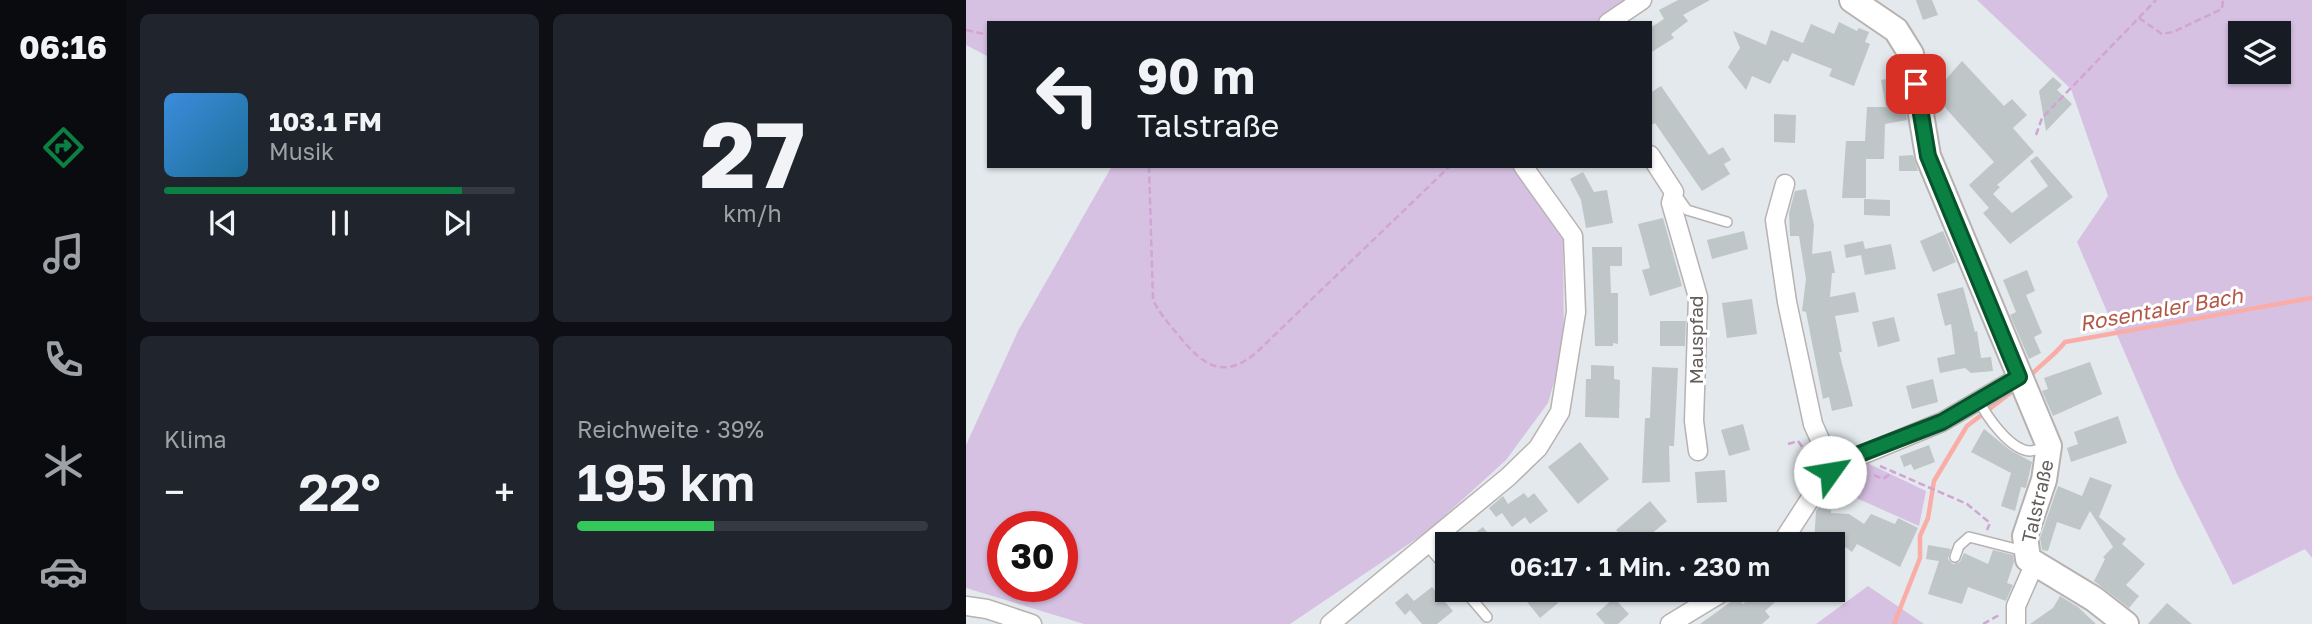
<!DOCTYPE html>
<html lang="de">
<head>
<meta charset="utf-8">
<style>
	body { margin:0; font-family:"Golos Text",sans-serif; background:#20242c; color:#f1f3f6; height:100vh; display:flex; flex-direction:column; font-size:26px; white-space:nowrap }
	* { box-sizing:border-box; margin:0 }
	p { font-size:23px; color:#9ea1a6 }
	.icon { flex:none; width:38px; height:38px; fill:none; stroke:currentColor; stroke-width:2; stroke-linecap:round; stroke-linejoin:round }
	.map { position:relative; flex:1; overflow:hidden }
	.panel { display:flex; flex-direction:column; gap:14px; padding:14px; background:#0d0f14; width:840px }
	.panel>* { flex:none }
	.top-card { position:absolute; left:21px; top:21px; width:665px; height:147px; border-radius:0px; box-shadow:0 2px 5px #0004; background:#171b24; color:#f1f3f6; overflow:hidden }
	.buttons { position:absolute; left:1262px; top:21px; display:grid; gap:14px }
	.buttons a { display:grid; place-items:center; width:63px; height:63px; border-radius:0px; background:#171b24; box-shadow:0 2px 5px #0004; font-size:35px }
	.speed { position:absolute; left:21px; top:511px; display:flex; gap:14px; font-size:35px; font-weight:700; text-align:center }
	.speed>* { display:grid; place-content:center; width:91px; height:91px; border-radius:50%; background:#171b24; box-shadow:0 2px 5px #0004; line-height:1 }
	.speed .limit { border:10px solid #d22; background:#fff; color:#111 }
	.pin { position:absolute; display:grid; place-items:center; width:60px; height:60px; color:#fff; margin:-30px; border-radius:14px; box-shadow:0 4px 10px #0006 }
	.me { position:absolute; width:77px; margin:-38px; rotate:58deg; stroke-linejoin:round; filter:drop-shadow(0 0 5px #0008) }
	.turn { display:flex; align-items:center; gap:24px; height:147px; padding:0 35px; font-size:32px }
	.turn .icon { width:91px; height:91px; stroke-width:2.5 }
	.turn b { display:block; font-size:49px; line-height:60px }
	.big { font-size:52px; font-weight:600; line-height:1.1 }
	.panel .tile { flex:1; display:flex; flex-direction:column; justify-content:center; gap:10px; min-width:0; padding:0 24px; border-radius:10px; background:#20242c }
	.panel .dial { align-items:center; gap:0 }
	.dial b { font-size:91px; line-height:1 }
	.song { display:flex; align-items:center; gap:21px }
	.cover { width:84px; height:84px; border-radius:10px; background:linear-gradient(135deg,hsl(210 70% 55%),hsl(200 70% 35%)) }
	.played { height:7px; border-radius:4px; background:linear-gradient(90deg,#0b8043 85%,#363941 85%) }
	.keys { display:flex; justify-content:space-around; direction:ltr }
	.heat { display:flex; justify-content:space-between; align-items:center; font-size:38px; direction:ltr }
	.charge { height:10px; border-radius:5px; background:linear-gradient(90deg,#34c759 39%,#363941 0) }
	.panel .tiles { flex:1; display:grid; gap:14px; grid-template-columns:repeat(2,1fr) }
	.trip { position:absolute; left:469px; top:532px; width:410px; height:70px; border-radius:0px; background:#171b24; box-shadow:0 2px 5px #0004; font-weight:600; line-height:70px; text-align:center }
	main { display:flex; flex:1; min-height:0 }
	.tab-bar { display:flex; flex-direction:column; width:126px; justify-content:space-around; align-items:center; background:#090b0e; color:#9ea1a6 }
	.tab-bar .icon { width:49px; height:49px }
	.tab-bar .current { color:#0b8043 }
	.tab-bar b { font-size:32px; color:#f1f3f6 }
	.map>svg:first-child { display:block }
	.green { fill:#d7c1e3; fill-rule:evenodd }
	.lines { fill:none; stroke-linecap:round; stroke-linejoin:round }
	.stream { stroke:#faada6; stroke-width:4.5 }
	.building { fill:#bfc6c8 }
	.service-casing { stroke:#b8b2b1; stroke-width:12 }
	.minor-casing { stroke:#b8b2b1; stroke-width:21 }
	.secondary-casing { stroke:#b7b2b0; stroke-width:28 }
	.path { stroke:#d0a5d4; stroke-width:2.5; stroke-dasharray:7 3.5; stroke-linecap:butt }
	.service { stroke:#fff; stroke-width:9 }
	.minor { stroke:#fff; stroke-width:18 }
	.secondary { stroke:#fff; stroke-width:24 }
	.route-casing { stroke:#07532c; stroke-width:18 }
	.route { stroke:#0b8043; stroke-width:12 }
	.labels { text-anchor:middle; dominant-baseline:central; stroke-width:6; stroke-linejoin:round; paint-order:stroke }
	.street-label { font-size:19px; fill:#635d5b; stroke:#fff }
	.water-label { font-size:21px; font-style:italic; fill:#b35847; stroke:#fff }
</style>
</head>
<body>
<main>
<nav class="tab-bar">
<b>06:16</b>
<svg class="icon current" aria-label="directions" viewBox="0 0 24 24"><path d="M12 3l9 9-9 9-9-9zM9 14v-3h6M13 9l2 2-2 2"/></svg>
<svg class="icon" aria-label="music" viewBox="0 0 24 24"><path d="M9 18V5l10-2v13"/><circle cx="6" cy="18" r="3"/><circle cx="16" cy="16" r="3"/></svg>
<svg class="icon" aria-label="phone" viewBox="0 0 24 24"><path d="M5 4h4l2 5-3 2q2 4 5 5l2-3 5 2v4C11 20 4 13 5 4z"/></svg>
<svg class="icon" aria-label="climate" viewBox="0 0 24 24"><path d="M12 3v18M4 7l16 10M4 17L20 7"/></svg>
<svg class="icon" aria-label="car" viewBox="0 0 24 24"><path d="M5 17H2v-5l4-1 3-4h7l3 4 3 1v5h-3M9 17h6M6 11h13"/><circle cx="7" cy="17" r="2"/><circle cx="17" cy="17" r="2"/></svg>
</nav>
<section class="panel">
<div class="tiles">
<div class="tile">
<div class="song"><i class="cover"></i><div><b>103.1 FM</b><p>Musik</p></div></div>
<div class="played"></div>
<div class="keys"><svg class="icon" aria-label="previous" viewBox="0 0 24 24"><path d="M18 5L8 12l10 7zM5 5v14"/></svg><svg class="icon" aria-label="pause" viewBox="0 0 24 24"><path d="M8 5v14M16 5v14"/></svg><svg class="icon" aria-label="next" viewBox="0 0 24 24"><path d="M6 5l10 7-10 7zM19 5v14"/></svg></div>
</div>
<div class="tile dial"><b>27</b><p>km/h</p></div>
<div class="tile"><p>Klima</p>
<div class="heat"><a>−</a><b class="big">22°</b><a>+</a></div>
</div>
<div class="tile"><p>Reichweite · 39%</p><b class="big">195 km</b><div class="charge"></div></div>
</div>
</section>
<div class="map">
<svg width="1346" height="624" viewBox="0 0 1346 624">
	<rect width="100%" height="100%" fill="#e3e9ed"/>
	<g class="green">
		<path d="M0,0H663L629,23H23V57L0,45Z"/>
		<path d="M1011,0H1346V558L1339,549L1267,585L1211,474L1111,242L1142,196L1105,89ZM1274,33H1312V72H1274Z"/>
		<path d="M146,166H545L597,240L598,347L582,403L540,460L462,531L324,624H118L0,588V445L52,331ZM37,527H96V586H37Z"/>
		<path d="M897,461L960,491L953,526L868,488L873,475Z"/>
		<path d="M902,586L958,624H850Z"/>
	</g>
	<g class="lines">
		<g class="stream">
			<path d="M1063,377C1075,364 1088,356 1099,342L1346,298"/>
			<path d="M928,624L954,558V536L962,518L968,481L1001,426L1047,391"/>
		</g>
	</g>
	<g class="building">
		<path d="M712,0H744L717,15L722,21L705,34L708,38L684,53V28L698,19L693,10Z"/>
		<path d="M950,0H966L972,15L957,20Z"/>
		<path d="M873,22L891,31L893,28L903,32L899,42L904,44L888,86L863,76L866,69L826,53L822,62L817,60L804,84L786,76L780,90L762,67L774,48L767,31L800,45L805,30L837,43L845,24L868,34Z"/>
		<path d="M996,61L1038,106L1046,99L1061,115L1047,128L1068,152L1031,185L1034,187L1027,194L1046,213L1082,186L1064,161L1071,156L1107,197L1044,244L1017,213L1023,208L1003,185L1028,162L967,94Z"/>
		<path d="M934,77L941,120L919,124L918,159H900V198H876L880,141H899L901,107H920L915,80Z"/>
		<path d="M1087,77L1096,85L1091,90L1106,104L1080,131L1073,91Z"/>
		<path d="M695,86L743,155L757,147L765,160L758,164L764,174L736,191L689,123L684,126V93Z"/>
		<path d="M808,114L830,115L829,143L808,142Z"/>
		<path d="M947,155L952,171H933V156Z"/>
		<path d="M617,172L628,192L641,190L647,223L620,228L615,200L604,179Z"/>
		<path d="M840,189L848,225L846,254L865,251L869,273H866L864,297L889,292L893,312L869,316L876,352H873L887,406L866,411L863,397L857,399L840,312L836,311L840,279L833,236H824L823,213L829,191Z"/>
		<path d="M898,199L924,200V216L898,215Z"/>
		<path d="M697,218L716,286L684,296L676,270L684,268L672,224Z"/>
		<path d="M778,231L782,249L746,259L741,240Z"/>
		<path d="M977,231L990,262L967,272L954,241Z"/>
		<path d="M897,241L899,249L925,244L930,269L899,275L895,255L880,258L878,245Z"/>
		<path d="M626,247H656V266H644L645,293H652V344L647,343V346H629Z"/>
		<path d="M1061,270L1069,291L1060,295L1076,333L1068,337L1075,353L1063,359L1044,315L1050,312L1037,280Z"/>
		<path d="M997,287L1009,332L1011,331L1015,358L1025,357L1027,371L1005,373L999,368L974,373L971,358L989,354L985,324L979,326L971,294Z"/>
		<path d="M786,299L791,334L761,338L756,303Z"/>
		<path d="M928,317L934,341L912,347L906,322Z"/>
		<path d="M694,321H720L719,346H694Z"/>
		<path d="M1124,362L1136,394L1087,416L1076,391L1082,389L1078,378Z"/>
		<path d="M625,365L648,366V379L654,380L653,418L619,417L620,379H625Z"/>
		<path d="M686,367L712,368L708,446H703L704,482L676,483L679,418H684Z"/>
		<path d="M967,379L972,402L946,409L940,386Z"/>
		<path d="M1152,416L1161,443L1105,462L1101,448L1112,444L1108,432Z"/>
		<path d="M777,424L784,450L763,456L755,430Z"/>
		<path d="M1018,429L1044,450L1066,462L1060,488L1055,487L1049,511L1035,506L1045,473L1005,452Z"/>
		<path d="M614,442L643,479L612,504L582,467Z"/>
		<path d="M963,445L969,462L948,470L945,464L938,467L934,456Z"/>
		<path d="M759,470L761,502L731,503L729,472Z"/>
		<path d="M1124,477L1146,485L1133,517L1160,539L1156,544L1179,564L1160,585L1173,596L1163,608L1128,581L1139,559L1137,557L1147,547L1124,511L1114,530L1091,522L1082,551L1076,550L1074,538L1092,486L1116,496Z"/>
		<path d="M558,493L562,498L568,493L582,511L564,524L559,517L546,527L536,513L530,517L523,508L537,496L542,504Z"/>
		<path d="M859,497L866,498L865,513L883,514L898,524L905,514L929,524L932,518L952,528L934,567L891,544L886,552L875,544H848L850,511Z"/>
		<path d="M684,501L701,521L673,544H663L650,530Z"/>
		<path d="M517,527L530,544H494Z"/>
		<path d="M962,545L985,549L982,559L987,564L994,562L998,553L1022,564L1027,550L1047,555L1048,562L1041,583L1047,585L1040,601L1002,587L996,604L962,594L973,561L960,559Z"/>
		<path d="M466,587L487,611L471,624H456L444,610L439,615L429,603L441,593L448,601Z"/>
		<path d="M568,590H582L592,603L574,618L558,598Z"/>
		<path d="M793,590H810L816,596L799,611L804,617L796,624H734L766,601L773,599L777,604Z"/>
		<path d="M1094,596L1112,607L1130,624H1064L1087,608Z"/>
		<path d="M648,598L663,614L652,624H639L630,614Z"/>
		<path d="M1201,603L1226,624H1182Z"/>
	</g>
	<g class="lines">
		<defs>
			<g id="service">
				<path d="M709,193L721,210L761,222"/>
				<path d="M1013,400C1020,416 1044,450 1064,451C1069,451 1076,448 1081,447"/>
				<path d="M461,545L481,569"/>
				<path d="M989,557L993,546L1003,537L1058,551"/>
				<path d="M498,590L521,617"/>
			</g>
			<g id="minor">
				<path d="M642,23L676,0"/>
				<path d="M684,155L708,192L705,203L732,297L728,421L732,451"/>
				<path d="M819,184L809,220L821,302L847,424L859,451L874,464"/>
				<path d="M815,544L855,482L874,464L976,422L1053,377"/>
				<path d="M0,606L21,609L66,624"/>
				<path d="M364,624L542,477L572,448L594,412L610,312L607,236L557,166"/>
				<path d="M704,624L760,590"/>
				<path d="M1050,624V606L1068,565"/>
			</g>
			<path id="secondary" d="M886,0L930,30L945,54L962,156L1083,446L1078,480L1059,536L1062,559L1128,599L1160,624"/>
		</defs>
		<use href="#service" class="service-casing"/>
		<use href="#minor" class="minor-casing"/>
		<use href="#secondary" class="secondary-casing"/>
		<g class="path">
			<path d="M1173,18L1196,34L1207,32L1256,9L1257,0"/>
			<path d="M0,30L23,35"/>
			<path d="M1070,135L1076,118L1190,0"/>
			<path d="M183,166L187,300C194,314 203,324 213,336C237,365 257,381 291,352L484,166"/>
			<path d="M822,444L832,441L840,452"/>
			<path d="M914,466L1001,504L1024,523L1021,530"/>
			<path d="M908,475L917,479L927,472"/>
			<path d="M1017,624L1035,614"/>
		</g>
		<use href="#service" class="service"/>
		<use href="#minor" class="minor"/>
		<use href="#secondary" class="secondary"/>
	</g>
	<g class="lines">
		<defs>
			<path id="route" d="M864,472L891,455L976,422L1053,377L962,156L950,84"/>
		</defs>
		<use href="#route" class="route-casing"/>
		<use href="#route" class="route"/>
	</g>
	<g class="labels">
		<g class="street-label">
			<text transform="translate(729 340) rotate(-90)">Mauspfad</text>
			<text transform="translate(1071 501) rotate(-77)">Talstraße</text>
		</g>
		<g class="water-label">
			<text transform="translate(1195 309) rotate(-10)">Rosentaler Bach</text>
		</g>
	</g>
</svg>
<div class="buttons">
<a><svg class="icon" aria-label="layers" viewBox="0 0 24 24"><path d="M12 4l9 5-9 5-9-5zM3 14l9 5 9-5"/></svg></a>
</div>
<div class="speed"><div class="limit">30</div></div>
<div class="pin" style="left:950px;top:84px;background:#d93025"><svg class="icon" aria-label="arrive" viewBox="0 0 24 24"><path d="M6 21V4h12l-3 4 3 4H6"/></svg></div>
<svg class="me" style="left:864px;top:472px" viewBox="-20 -20 40 40"><circle r="19" fill="#fff"/><path d="M0-13L10 11 0 6-10 11z" fill="#0b8043"/></svg>
<div class="trip">06:17 · 1 Min. · 230 m</div>
<div class="top-card">
<div class="turn"><svg class="icon" aria-label="left" viewBox="0 0 24 24"><path d="M17 20v-9H6M10 6l-5 5 5 5"/></svg><div><b>90 m</b>Talstraße</div></div>
</div>
</div>
</main>
</body>
</html>
